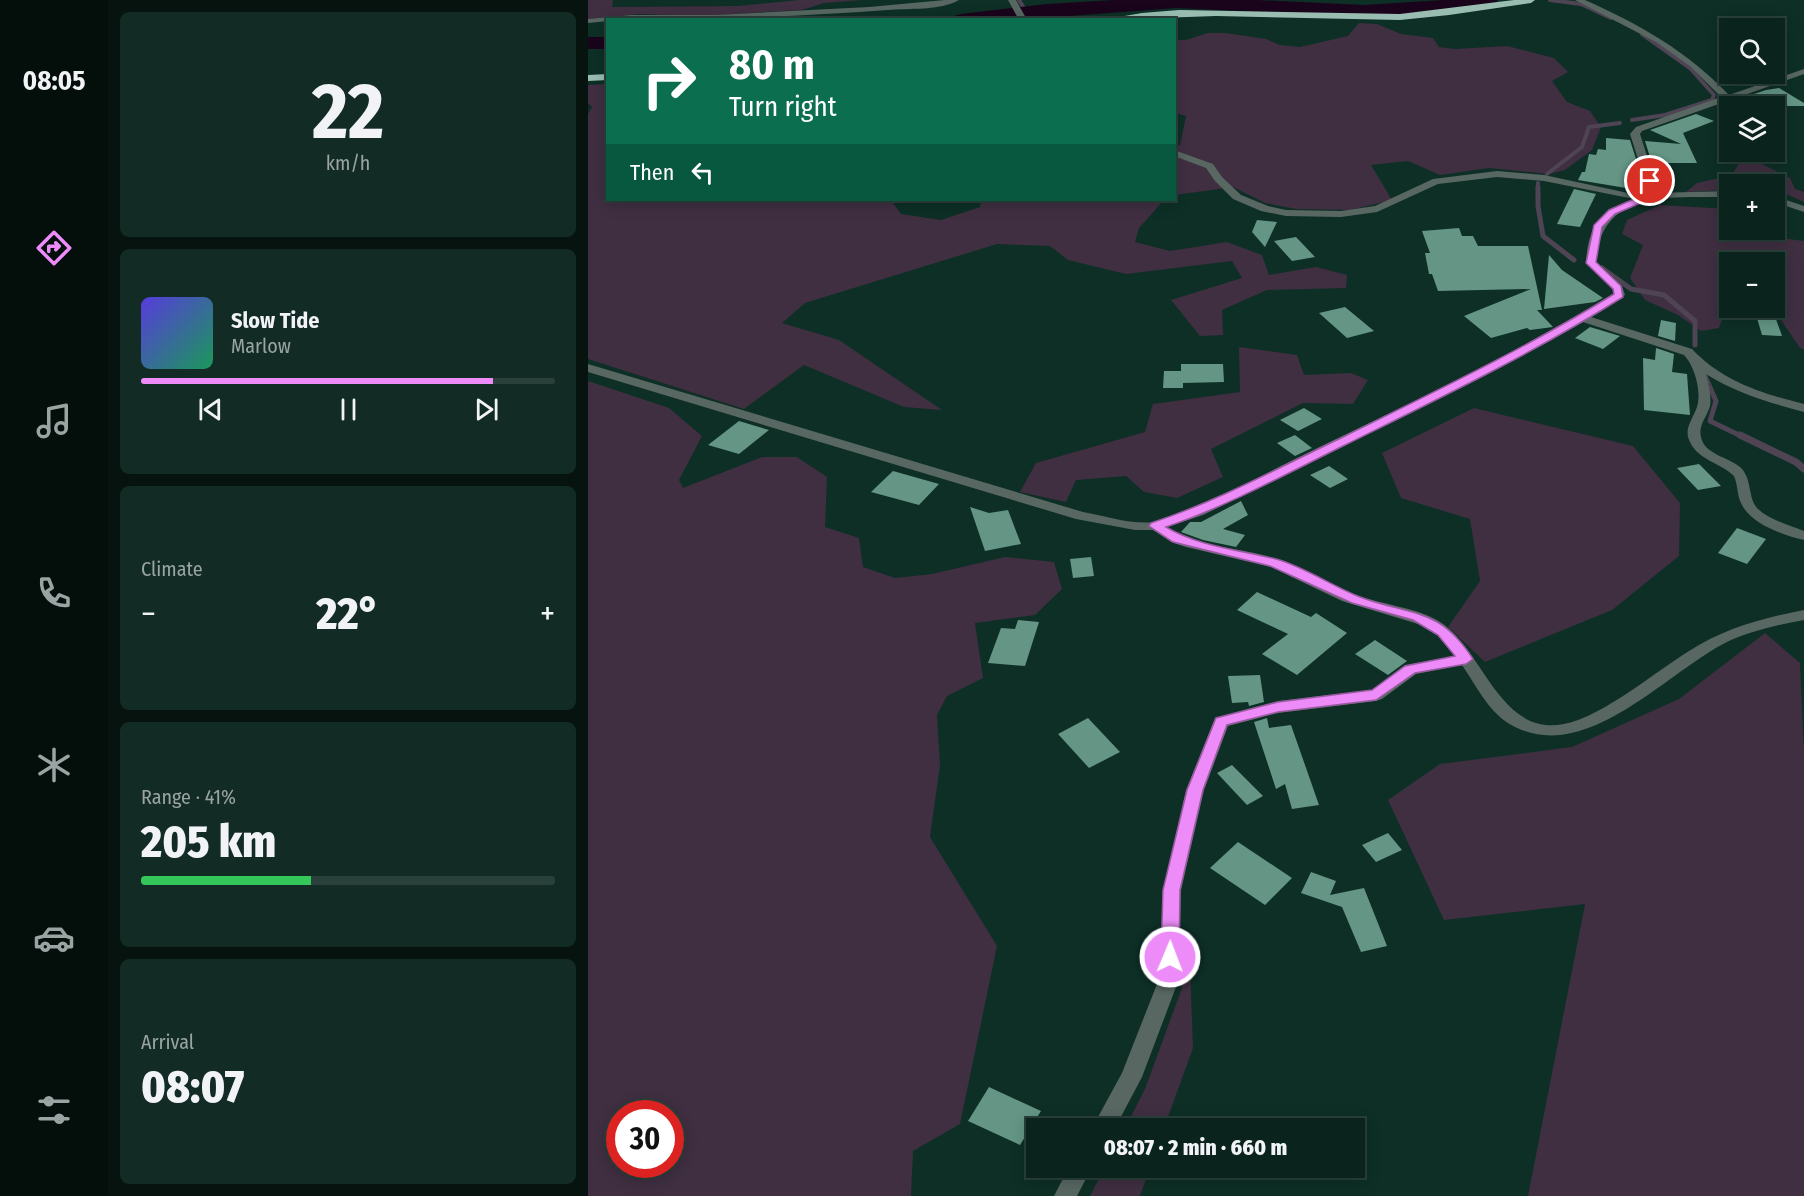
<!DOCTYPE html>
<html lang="en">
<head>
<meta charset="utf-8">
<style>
	body { margin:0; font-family:"Fira Sans Condensed",sans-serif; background:#132b25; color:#f1f3f6; height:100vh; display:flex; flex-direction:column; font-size:22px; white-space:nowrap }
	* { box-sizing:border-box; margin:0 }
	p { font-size:20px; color:#99a4a3 }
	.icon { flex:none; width:33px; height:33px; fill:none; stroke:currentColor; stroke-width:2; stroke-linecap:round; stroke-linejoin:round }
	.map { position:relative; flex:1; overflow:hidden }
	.details { display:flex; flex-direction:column; gap:12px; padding:12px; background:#06130f; width:480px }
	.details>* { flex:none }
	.top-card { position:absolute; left:18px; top:18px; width:570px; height:183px; border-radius:0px; box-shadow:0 3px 15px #0003,0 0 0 2px #2a403b; background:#0b6e4f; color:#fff; overflow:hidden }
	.controls { position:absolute; left:1131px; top:18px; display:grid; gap:12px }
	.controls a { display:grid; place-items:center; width:66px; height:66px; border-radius:0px; background:#0a231c; box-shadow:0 3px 15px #0003,0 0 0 2px #2a403b; font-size:30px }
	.speed { position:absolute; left:18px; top:1100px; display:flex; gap:12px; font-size:30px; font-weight:700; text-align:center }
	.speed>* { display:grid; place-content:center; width:78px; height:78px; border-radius:50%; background:#0a231c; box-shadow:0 3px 15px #0003,0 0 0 2px #2a403b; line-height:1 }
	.speed .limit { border:9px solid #d22; background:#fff; color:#111 }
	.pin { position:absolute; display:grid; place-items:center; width:51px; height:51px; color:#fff; margin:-26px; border:3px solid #fff; border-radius:50%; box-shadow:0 2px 6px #0007 }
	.me { position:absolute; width:66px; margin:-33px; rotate:1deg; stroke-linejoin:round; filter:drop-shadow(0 0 4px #0008) }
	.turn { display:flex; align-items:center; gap:21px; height:126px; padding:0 24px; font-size:27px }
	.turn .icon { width:78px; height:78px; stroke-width:2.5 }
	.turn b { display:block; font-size:42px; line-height:51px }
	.then { display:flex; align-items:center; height:57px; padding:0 24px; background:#0003; gap:12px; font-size:22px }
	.big { font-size:45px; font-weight:800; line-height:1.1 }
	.details .card { flex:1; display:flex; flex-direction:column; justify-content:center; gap:9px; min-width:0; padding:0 21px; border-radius:9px; background:#132b25 }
	.details .dial { align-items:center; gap:0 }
	.dial b { font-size:78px; line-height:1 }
	.song { display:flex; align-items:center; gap:18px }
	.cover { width:72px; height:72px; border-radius:9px; background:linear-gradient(135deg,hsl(250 70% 55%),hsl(150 70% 35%)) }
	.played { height:6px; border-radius:3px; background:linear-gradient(90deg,#ed8cf9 85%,#2a403b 85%) }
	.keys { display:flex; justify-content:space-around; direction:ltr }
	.heat { display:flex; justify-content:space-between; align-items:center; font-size:33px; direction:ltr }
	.charge { height:9px; border-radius:4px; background:linear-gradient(90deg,#34c759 41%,#2a403b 0) }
	.trip { position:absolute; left:438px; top:1118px; width:339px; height:60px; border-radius:0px; background:#0a231c; box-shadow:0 3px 15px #0003,0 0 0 2px #2a403b; font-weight:800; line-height:60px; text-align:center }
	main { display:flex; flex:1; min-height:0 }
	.dock { display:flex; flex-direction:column; width:108px; justify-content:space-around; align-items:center; background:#040e0b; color:#99a4a3 }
	.dock .icon { width:42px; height:42px }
	.dock .on { color:#ed8cf9 }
	.dock b { font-size:27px; color:#f1f3f6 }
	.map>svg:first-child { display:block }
	.green { fill:#3f2f41; fill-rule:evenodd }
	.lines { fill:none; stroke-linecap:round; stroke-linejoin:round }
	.stream-far2 { stroke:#4e4454; stroke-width:4 }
	.stream-far1 { stroke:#4e4454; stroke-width:5 }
	.stream { stroke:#4e4454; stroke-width:7 }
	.river { fill:#19041c; fill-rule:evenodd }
	.building { fill:#649585 }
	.street { fill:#586762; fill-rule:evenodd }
	.highway { fill:#99beb1; fill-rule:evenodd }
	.route { fill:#ed8cf9; stroke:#9a5ba2; stroke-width:1.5 }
</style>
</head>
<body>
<main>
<nav class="dock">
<b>08:05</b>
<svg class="icon on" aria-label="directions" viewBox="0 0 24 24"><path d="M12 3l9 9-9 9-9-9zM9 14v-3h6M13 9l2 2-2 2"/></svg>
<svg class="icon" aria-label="music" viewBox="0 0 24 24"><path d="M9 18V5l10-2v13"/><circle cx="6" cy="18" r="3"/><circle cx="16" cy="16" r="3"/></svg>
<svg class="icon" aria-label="phone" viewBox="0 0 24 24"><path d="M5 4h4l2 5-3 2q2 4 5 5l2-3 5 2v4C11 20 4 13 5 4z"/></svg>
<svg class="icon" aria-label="climate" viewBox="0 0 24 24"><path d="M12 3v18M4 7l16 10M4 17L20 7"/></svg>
<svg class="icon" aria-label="car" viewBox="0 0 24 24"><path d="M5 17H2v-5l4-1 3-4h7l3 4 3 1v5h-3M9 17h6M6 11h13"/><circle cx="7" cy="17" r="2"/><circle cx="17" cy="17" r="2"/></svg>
<svg class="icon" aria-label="filters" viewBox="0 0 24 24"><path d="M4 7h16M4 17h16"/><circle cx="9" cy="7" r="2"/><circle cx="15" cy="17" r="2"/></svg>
</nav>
<section class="details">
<div class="card dial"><b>22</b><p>km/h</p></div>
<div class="card">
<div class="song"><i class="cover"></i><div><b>Slow Tide</b><p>Marlow</p></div></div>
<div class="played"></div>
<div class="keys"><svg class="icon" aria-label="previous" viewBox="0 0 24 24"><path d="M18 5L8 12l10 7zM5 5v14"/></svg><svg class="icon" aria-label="pause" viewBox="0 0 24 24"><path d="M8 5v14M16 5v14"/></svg><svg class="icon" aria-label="next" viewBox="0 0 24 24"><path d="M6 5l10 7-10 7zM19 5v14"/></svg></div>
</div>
<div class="card"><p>Climate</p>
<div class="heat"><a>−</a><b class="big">22°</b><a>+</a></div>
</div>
<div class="card"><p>Range · 41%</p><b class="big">205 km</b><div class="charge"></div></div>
<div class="card"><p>Arrival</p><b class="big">08:07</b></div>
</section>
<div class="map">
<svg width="1216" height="1196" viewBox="0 0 1216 1196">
	<rect width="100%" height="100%" fill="#0d2f26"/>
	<g class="green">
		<path d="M0,0H25L24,7L150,6L211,0H274L236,3L214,10L112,16L51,14L0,19Z"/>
		<path d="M771,23L789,24L813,34L845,38L851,47L867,49L919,46L966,58L980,72L964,81L979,102L1002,111L1013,127L1004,150L977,170L961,174L901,168L852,175L820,161L783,165L804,200L762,210L708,209L677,203L645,187L587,195V148L592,145L598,116L587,113V40H598L620,33H638L678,39L692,45L712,47L760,36Z"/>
		<path d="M19,84L20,200H303L313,214L353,220L392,207L393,200H576L551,228L547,242L582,251L639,242L674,255L681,275L728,267L759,275L758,288L679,290L634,310L635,335L612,336L583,300L654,278L644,261L538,274L480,260L462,246L409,244L217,303L194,323L251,340L354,410L316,407L216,365L156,409L0,359V114L4,107L0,103V85Z"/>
		<path d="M1168,161L1202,178L1207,189L1216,192V202L1198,194L1187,192L1186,184H1142L1141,190L1098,192L1109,183L1144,175L1151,163Z"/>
		<path d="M1072,205L1141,209L1142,230H1184L1200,239L1216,241V350L1212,348L1185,308H1186V262H1142L1141,305L1139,306L1131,328L1113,331L1090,315L1057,300L1042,278L1055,245L1034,234L1039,220Z"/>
		<path d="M651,347L709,355L716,375L763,373L780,380L765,404L715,403L623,449L635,477L589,498L556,492L538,476L488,480L478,502L432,492L448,463L557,432L565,404L652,392Z"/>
		<path d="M0,381L81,408L114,436L91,480L95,488L174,457H209L239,477L237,527L271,538L275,567L307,578L344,574L417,557L466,562L474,589L447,615L387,623L395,678L359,696L349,715L352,765L342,837L409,946L372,1124L325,1151L323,1196H0ZM32,1113H82V1164H32Z"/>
		<path d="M886,408L1045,446L1092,503L1091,556L1024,610L897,662L860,627L892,581L882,519L813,498L794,453Z"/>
		<path d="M1177,633L1212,663L1216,753V1196H940L997,904L856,920L800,800L852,764L984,747L1091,699Z"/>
		<path d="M602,966L605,1048L576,1128H537L557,1089Z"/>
		<path d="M517,1167H562L552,1196H502Z"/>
	</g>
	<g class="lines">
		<g class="stream-far2">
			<path d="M431,0L439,13"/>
			<path d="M962,0L993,4L1023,18"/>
			<path d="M1044,120L1077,115L1124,100L1126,95L1102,68L1054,34"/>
			<path d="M959,174L994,147L1001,127L1032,123"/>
			<path d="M950,183V189"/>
		</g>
		<g class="stream-far1">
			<path d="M950,187V206L955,236L986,260"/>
			<path d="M1014,268L1043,289L1076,295L1107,321V345"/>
			<path d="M1117,376L1128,401L1122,421L1155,437"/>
		</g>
		<path class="stream" d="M1152,435L1208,462L1216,469"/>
		<g class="river">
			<path d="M526,0H669L776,5L855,0H910L907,4L900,6L831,15L776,17L588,8L428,20H363L366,16L373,14L459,4Z"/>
			<rect x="0" y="37" width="20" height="12"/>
		</g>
	</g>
	<g class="building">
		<path d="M1191,88L1216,103V106H1130L1178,90Z"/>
		<path d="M1108,114L1126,121L1095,133L1109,163H1076L1082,186L1069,185V180L1057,141L1093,144L1062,130Z"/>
		<path d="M1018,138L1042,140L1055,181L1054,185L1051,184L1050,190L990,180L994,172H997L1001,154L1008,155L1010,149L1018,150Z"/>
		<path d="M986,189L1008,194L992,227L969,224Z"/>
		<path d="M669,220L689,222L677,247L664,232Z"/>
		<path d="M871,228L874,236H885L890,246H940L954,310H949L965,327L942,330L939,328L903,338L876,316L943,289L850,291L844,274H841L837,253H842L834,231Z"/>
		<path d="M708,237L727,257L704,261L686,241Z"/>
		<path d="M961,255L974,270L1015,298L1007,302L956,309Z"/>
		<path d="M757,307L786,331L759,338L731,313Z"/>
		<path d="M1166,308H1184L1194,336L1174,335Z"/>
		<path d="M1073,320L1088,323L1087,341L1070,336Z"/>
		<path d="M1002,327L1032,336L1015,349L987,338Z"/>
		<path d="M1068,348L1086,354L1084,372L1099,374L1102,415L1056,410L1055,358L1067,360Z"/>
		<path d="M593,364H635L636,382L595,383V388H575L576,371H593Z"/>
		<path d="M716,408L734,419L710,431L692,420Z"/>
		<path d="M151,421L181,430L151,454L120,445Z"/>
		<path d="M707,435L724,448L707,456L689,443Z"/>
		<path d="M1111,464L1133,486L1110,490L1089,468Z"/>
		<path d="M741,466L760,479L742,488L722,475Z"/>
		<path d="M305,471L351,484L331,505L283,492Z"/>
		<path d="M653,501L660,515L635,529L657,535L648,547L615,540L593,532L602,522H613Z"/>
		<path d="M382,507L401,513L420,510L433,544L397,551Z"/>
		<path d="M1149,528L1178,539L1159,564L1130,553Z"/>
		<path d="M503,557L506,576L485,578L482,559Z"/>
		<path d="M669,592L723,617L728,613L759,633L709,675L674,654L700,634L649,610Z"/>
		<path d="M430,620L451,622L437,666L400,663L413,628L427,629Z"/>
		<path d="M787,640L819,661L800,675L767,654Z"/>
		<path d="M672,675L676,702L661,706L660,702L644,703L640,676Z"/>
		<path d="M500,718L532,752L501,768L470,734Z"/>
		<path d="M679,718L681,728L703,725L731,805L704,809L697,784L688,789L666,722Z"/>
		<path d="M644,765L675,796L659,805L629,773Z"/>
		<path d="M800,833L814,850L788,862L774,845Z"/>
		<path d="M650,842L704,878L677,905L622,868Z"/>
		<path d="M723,872L748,881L742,895L776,888L799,946L773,952L754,907L713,893Z"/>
		<path d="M401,1087L453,1111L432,1145L380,1121Z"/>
	</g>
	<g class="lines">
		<g class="street">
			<path d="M357,0H371C352,11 321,8 299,10C206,17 113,20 20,20V21L0,23V19L43,15H128L281,7Z"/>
			<path d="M420,0H428L439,20H431Z"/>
			<path d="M987,0H997C1051,24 1099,51 1141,95L1216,69V74L1054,131L1052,134L1067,181L1065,193L1142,191V197C1086,198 1013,187 1008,262L1034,286L1037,295L1003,317L1104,349C1134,381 1175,394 1216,404V412C1182,403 1148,393 1118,374C1120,384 1124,396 1122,406C1119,417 1110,425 1113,437C1116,454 1140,457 1152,467C1165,479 1159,498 1170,509C1182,520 1201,525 1216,531V540C1195,535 1162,524 1153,503C1149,495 1150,485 1146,476C1133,463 1110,460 1102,442C1095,429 1105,419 1109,407C1114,391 1106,365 1096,355L995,322L820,414L615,515L579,527C608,547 646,547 679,556C710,565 737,583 766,594C793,605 823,606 849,620C895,646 910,737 976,724C1014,717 1067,672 1101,651C1137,628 1175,618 1216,610V620C1189,625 1162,631 1137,643C1077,674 999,763 927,727C902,715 889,687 874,665L828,674L794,699L788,701L690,713L640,726L616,790L593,890L591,979L554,1077L527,1128H504L534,1073L571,979L575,890L598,790L627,718L690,701L784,690L817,665L867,656L850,636L830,624L754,601L683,567L598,547L583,542L565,530H547L488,519L0,372V364L495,512C517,516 544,525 567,522C606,515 666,479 703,461C812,408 923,357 1025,294V289L998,263C1000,226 1012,213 1046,199L956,181L909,177L850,184L789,212L753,217L698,216L673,211L645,199L627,181L618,168L586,156V150L625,164L634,177L653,195L680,206L698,210L753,211L787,206L845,179L909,171L956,175L1040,193H1055L1057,181L1042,134L1048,127L1133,97L1103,67L1068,42Z"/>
			<path d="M1186,196L1216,206V212L1186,202Z"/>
			<path d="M481,1167H504L489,1196H466Z"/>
		</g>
		<g class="highway">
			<path d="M926,0H947L943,3L861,15L812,20L628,16L513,20L554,13L591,10L812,14Z"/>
			<path d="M20,74V80L0,81V75Z"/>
		</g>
	</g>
	<path class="route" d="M1062,178L1067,181L1062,199L1027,214L1014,227L1008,262L1033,286L1035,297C946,353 850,399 757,445C698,474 640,506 578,527C610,546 651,550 688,559C717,567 744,586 772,597C822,616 851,606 885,659L878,664L827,673L788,700L690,712L639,725L615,790L592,890L591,957L588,962L582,964L576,962L573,957L575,890L599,790L628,718L690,702L784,690L817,666L867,656L850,635L825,620L764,603L682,566L585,542L561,526L563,523C630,501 692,467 755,437C846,392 940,347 1026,294L1025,289L998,263L1006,225L1021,210L1055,195L1058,181Z"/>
</svg>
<div class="controls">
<a><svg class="icon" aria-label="search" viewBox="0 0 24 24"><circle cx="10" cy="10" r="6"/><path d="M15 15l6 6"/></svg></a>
<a><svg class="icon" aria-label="layers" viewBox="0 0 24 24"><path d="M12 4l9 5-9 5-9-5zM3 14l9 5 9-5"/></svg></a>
<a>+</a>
<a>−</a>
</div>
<div class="speed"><div class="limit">30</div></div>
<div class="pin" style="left:1062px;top:181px;background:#d93025"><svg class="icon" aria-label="arrive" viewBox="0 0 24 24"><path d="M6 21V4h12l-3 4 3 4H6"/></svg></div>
<svg class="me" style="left:582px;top:957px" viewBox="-20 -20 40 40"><circle r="17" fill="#ed8cf9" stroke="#fff" stroke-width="3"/><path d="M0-11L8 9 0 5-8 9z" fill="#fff"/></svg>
<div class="trip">08:07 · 2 min · 660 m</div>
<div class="top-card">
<div class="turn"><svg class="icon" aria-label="right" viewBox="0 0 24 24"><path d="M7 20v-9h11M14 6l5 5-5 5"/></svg><div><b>80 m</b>Turn right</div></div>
<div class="then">Then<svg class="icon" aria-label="left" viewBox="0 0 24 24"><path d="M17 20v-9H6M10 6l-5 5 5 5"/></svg></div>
</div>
</div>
</main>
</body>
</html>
